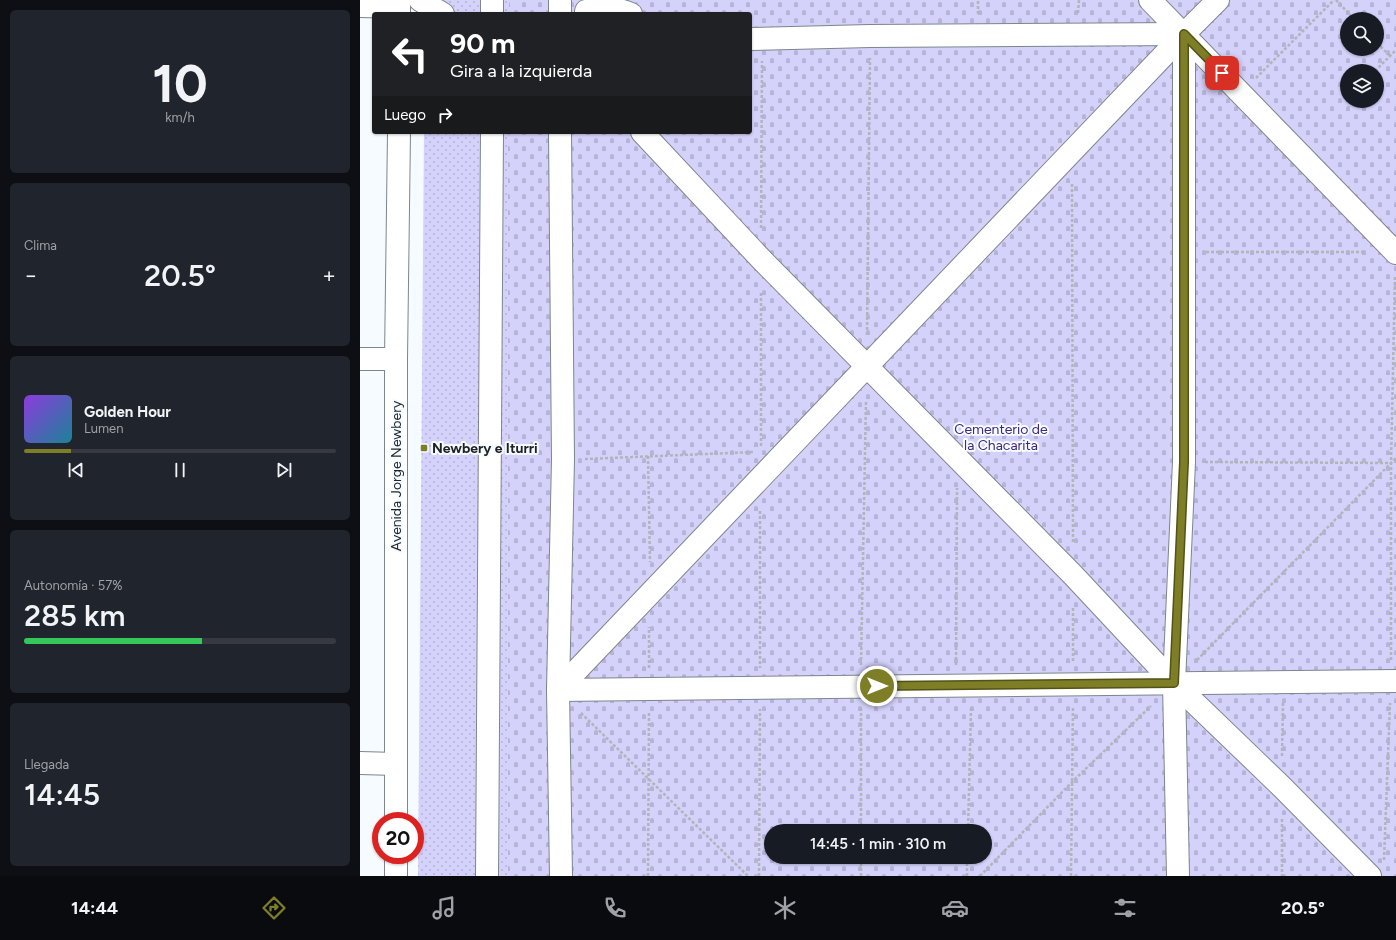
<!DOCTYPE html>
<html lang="es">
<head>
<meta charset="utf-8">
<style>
	body { margin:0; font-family:Figtree,sans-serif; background:#20242c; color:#f1f3f6; height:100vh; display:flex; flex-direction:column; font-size:15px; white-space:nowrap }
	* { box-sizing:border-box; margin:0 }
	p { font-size:13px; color:#9ea1a6 }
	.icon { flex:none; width:22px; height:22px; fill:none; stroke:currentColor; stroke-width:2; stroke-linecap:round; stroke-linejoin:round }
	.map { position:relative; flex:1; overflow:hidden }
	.panel { display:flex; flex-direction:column; gap:10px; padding:10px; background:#0d0f14; width:360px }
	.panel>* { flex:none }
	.hud { position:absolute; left:12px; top:12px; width:380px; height:122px; border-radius:4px; box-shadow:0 1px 3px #0004; background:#202124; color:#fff; overflow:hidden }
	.controls { position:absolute; left:980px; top:12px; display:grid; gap:8px }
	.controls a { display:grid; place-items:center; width:44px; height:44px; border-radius:50%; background:#171b24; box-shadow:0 1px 3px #0004; font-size:20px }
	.speed { position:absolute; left:12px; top:812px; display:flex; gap:8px; font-size:20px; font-weight:700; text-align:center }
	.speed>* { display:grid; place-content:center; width:52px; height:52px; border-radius:50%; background:#171b24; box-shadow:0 1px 3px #0004; line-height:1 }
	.speed .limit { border:6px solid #d22; background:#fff; color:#111 }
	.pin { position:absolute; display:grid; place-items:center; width:34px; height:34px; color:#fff; margin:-17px; border-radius:8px; box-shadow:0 2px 6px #0006 }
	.me { position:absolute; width:44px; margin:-22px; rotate:90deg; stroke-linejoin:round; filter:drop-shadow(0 0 3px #0008) }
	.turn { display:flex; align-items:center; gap:14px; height:84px; padding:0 12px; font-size:18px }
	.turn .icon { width:52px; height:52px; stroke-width:2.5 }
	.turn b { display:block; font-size:28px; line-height:34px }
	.then { display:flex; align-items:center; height:38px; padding:0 12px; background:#0003; gap:8px; font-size:15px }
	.big { font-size:30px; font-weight:600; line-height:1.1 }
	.panel .tile { flex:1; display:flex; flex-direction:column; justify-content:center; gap:6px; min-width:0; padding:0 14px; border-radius:6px; background:#20242c }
	.panel .dial { align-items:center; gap:0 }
	.dial b { font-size:52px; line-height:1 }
	.song { display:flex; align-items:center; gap:12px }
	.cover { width:48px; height:48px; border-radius:6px; background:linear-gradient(135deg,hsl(270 70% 55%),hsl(190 70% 35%)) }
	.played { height:4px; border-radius:2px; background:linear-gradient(90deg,#7e7e26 15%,#363941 15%) }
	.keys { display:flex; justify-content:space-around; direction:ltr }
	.heat { display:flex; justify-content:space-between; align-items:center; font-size:22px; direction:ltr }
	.charge { height:6px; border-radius:3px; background:linear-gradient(90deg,#34c759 57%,#363941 0) }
	.trip { position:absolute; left:404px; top:824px; width:228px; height:40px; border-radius:20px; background:#171b24; box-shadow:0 1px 3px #0004; font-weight:600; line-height:40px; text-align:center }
	.dock { display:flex; height:64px; justify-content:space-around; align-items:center; background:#090b0e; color:#9ea1a6 }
	.dock .icon { width:28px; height:28px }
	.dock .active { color:#7e7e26 }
	.dock b { font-size:18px; color:#f1f3f6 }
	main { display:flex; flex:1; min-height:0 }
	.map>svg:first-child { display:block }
	.cemetery { fill:url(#cemetery-stones); fill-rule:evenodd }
	.park { fill:url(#park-dots) }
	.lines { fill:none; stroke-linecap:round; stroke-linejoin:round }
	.minor-casing { stroke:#7d868b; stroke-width:24 }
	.major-casing { stroke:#7d868b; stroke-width:24 }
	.path { stroke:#b0b5b8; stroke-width:2.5; stroke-dasharray:3 2; stroke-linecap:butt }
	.minor { stroke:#fff; stroke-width:22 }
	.major { stroke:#fff; stroke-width:22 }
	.route-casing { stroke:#525219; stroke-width:10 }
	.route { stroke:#7e7e26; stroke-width:7 }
	.poi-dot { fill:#7e7e26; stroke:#f5fbff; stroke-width:1.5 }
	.labels { text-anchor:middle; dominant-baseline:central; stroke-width:4; stroke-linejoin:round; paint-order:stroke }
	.park-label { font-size:14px; fill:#3e2880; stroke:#f5fbff }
	.poi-label { font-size:14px; font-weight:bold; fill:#1f2224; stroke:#f5fbff; text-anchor:start }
	.street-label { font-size:14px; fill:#1f2224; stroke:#f5fbff }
</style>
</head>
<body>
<main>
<section class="panel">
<div class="tile dial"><b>10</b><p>km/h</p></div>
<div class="tile"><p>Clima</p>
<div class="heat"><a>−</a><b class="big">20.5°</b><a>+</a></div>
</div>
<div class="tile">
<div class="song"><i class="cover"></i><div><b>Golden Hour</b><p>Lumen</p></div></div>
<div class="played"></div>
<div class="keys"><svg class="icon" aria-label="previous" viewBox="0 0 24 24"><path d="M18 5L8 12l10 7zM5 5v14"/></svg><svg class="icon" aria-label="pause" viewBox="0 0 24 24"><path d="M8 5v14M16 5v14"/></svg><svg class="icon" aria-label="next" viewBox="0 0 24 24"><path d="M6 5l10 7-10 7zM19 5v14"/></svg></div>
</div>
<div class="tile"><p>Autonomía · 57%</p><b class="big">285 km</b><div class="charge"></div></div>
<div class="tile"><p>Llegada</p><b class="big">14:45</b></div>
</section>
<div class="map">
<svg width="1036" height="876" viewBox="0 0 1036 876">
	<defs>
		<pattern id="cemetery-stones" width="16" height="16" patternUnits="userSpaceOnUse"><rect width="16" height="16" fill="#d4d1fb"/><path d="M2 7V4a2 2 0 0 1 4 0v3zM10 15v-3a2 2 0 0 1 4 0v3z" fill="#b6b3d7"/></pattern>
		<pattern id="park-dots" width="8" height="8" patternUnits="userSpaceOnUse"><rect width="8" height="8" fill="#d4d1fb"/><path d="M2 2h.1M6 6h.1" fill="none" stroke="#b6b3d7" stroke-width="1.8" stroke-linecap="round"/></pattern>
	</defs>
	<rect width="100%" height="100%" fill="#f5fbff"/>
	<path class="cemetery" d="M149,0H1036V876H148V132H390V14H149ZM987,19H1017V49H987ZM987,71H1017V101H987ZM411,831H625V857H411Z"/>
	<g class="park">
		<path d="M65,0H149V14H64Z"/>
		<path d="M64,132H148V876H58Z"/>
	</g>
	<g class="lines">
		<defs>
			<g id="minor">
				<path d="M60,0L83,14"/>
				<path d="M200,0V14"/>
				<path d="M790,0L1036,253"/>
				<path d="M0,6L39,7"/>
				<path d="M226,11C242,9 256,7 271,14"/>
				<path d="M132,14V0"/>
				<path d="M390,39L510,36L824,34"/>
				<path d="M200,132L203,459L198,690L201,876"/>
				<path d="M282,132L401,259L713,575L814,683L922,787L1010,876"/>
				<path d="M0,359H36"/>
				<path d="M198,690L824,34L858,0"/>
				<path d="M198,690L1036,681"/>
				<path d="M0,763L36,764"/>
				<path d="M127,876L132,132"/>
				<path d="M818,876L814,683L824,462V34"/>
			</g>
			<g id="major">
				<path d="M39,0V14"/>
				<path d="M36,821V359L39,132"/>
				<path d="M36,855V876"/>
			</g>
		</defs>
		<use href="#minor" class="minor-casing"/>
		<use href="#major" class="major-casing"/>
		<g class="path">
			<path d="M976,0L994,19"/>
			<path d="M718,13L719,0"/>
			<path d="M618,14V0"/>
			<path d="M1017,43L1030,56"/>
			<path d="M1015,71L1036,50"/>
			<path d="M896,78L974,0"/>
			<path d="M712,184L713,543"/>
			<path d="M401,228L402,61"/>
			<path d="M846,252H1005"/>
			<path d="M507,335L510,58"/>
			<path d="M401,446V291"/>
			<path d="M288,456L290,562"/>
			<path d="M225,459L394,452"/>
			<path d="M845,462L1030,463"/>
			<path d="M400,511V668"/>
			<path d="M713,608V663"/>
			<path d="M837,660L1036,458"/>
			<path d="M1031,660V463L1035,275"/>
			<path d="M501,665L506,400"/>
			<path d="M596,665L597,488"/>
			<path d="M289,668V627"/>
			<path d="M221,713L388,876"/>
			<path d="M922,756L923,703"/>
			<path d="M922,819V876"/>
			<path d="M501,831V708"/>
			<path d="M608,831L611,708"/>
			<path d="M1024,860L1030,703"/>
			<path d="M288,876L289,711"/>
			<path d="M399,876L400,709"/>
			<path d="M501,876V857"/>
			<path d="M607,876V857"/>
			<path d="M620,876L712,782L791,706"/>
			<path d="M711,876L713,706"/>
		</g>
		<use href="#minor" class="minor"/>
		<use href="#major" class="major"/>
	</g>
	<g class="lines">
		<defs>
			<path id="route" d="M517,686L814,683L824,462V34L862,73"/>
		</defs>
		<use href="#route" class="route-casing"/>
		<use href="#route" class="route"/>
	</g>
	<rect class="poi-dot" x="60" y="444" width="8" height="8" rx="2"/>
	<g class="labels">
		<g class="park-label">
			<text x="641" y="429">Cementerio de<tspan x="641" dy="16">la Chacarita</tspan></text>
		</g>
		<g class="poi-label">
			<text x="72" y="448">Newbery e Iturri</text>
		</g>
		<g class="street-label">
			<text transform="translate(36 476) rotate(-90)">Avenida Jorge Newbery</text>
		</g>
	</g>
</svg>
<div class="controls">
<a><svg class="icon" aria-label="search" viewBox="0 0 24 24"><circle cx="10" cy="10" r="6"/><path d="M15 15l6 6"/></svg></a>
<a><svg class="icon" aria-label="layers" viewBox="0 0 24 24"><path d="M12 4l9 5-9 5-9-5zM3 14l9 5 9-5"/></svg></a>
</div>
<div class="speed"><div class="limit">20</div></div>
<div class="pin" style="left:862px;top:73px;background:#d93025"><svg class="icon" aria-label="arrive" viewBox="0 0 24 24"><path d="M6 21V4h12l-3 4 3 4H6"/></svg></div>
<svg class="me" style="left:517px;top:686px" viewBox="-20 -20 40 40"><circle r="17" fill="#7e7e26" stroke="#fff" stroke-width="3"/><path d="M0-11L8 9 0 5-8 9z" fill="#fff"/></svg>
<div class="trip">14:45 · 1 min · 310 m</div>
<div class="hud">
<div class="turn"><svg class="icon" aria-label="left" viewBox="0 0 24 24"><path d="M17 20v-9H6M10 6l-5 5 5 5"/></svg><div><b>90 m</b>Gira a la izquierda</div></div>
<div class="then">Luego<svg class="icon" aria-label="right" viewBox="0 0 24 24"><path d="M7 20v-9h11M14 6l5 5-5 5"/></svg></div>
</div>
</div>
</main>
<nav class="dock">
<b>14:44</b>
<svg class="icon active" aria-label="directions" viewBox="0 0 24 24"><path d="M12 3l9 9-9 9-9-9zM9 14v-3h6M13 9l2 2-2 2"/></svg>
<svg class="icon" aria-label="music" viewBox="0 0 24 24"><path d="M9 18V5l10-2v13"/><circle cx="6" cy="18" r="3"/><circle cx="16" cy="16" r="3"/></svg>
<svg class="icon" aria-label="phone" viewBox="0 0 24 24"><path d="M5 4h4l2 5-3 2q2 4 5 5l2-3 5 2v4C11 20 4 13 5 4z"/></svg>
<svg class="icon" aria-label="climate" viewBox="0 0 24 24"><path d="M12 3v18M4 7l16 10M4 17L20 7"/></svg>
<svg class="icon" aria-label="car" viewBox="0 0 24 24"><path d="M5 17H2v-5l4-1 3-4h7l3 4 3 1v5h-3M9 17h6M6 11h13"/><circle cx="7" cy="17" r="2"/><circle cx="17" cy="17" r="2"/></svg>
<svg class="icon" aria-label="filters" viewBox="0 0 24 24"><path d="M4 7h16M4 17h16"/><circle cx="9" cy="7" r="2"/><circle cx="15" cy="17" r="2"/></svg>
<b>20.5°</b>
</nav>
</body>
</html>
